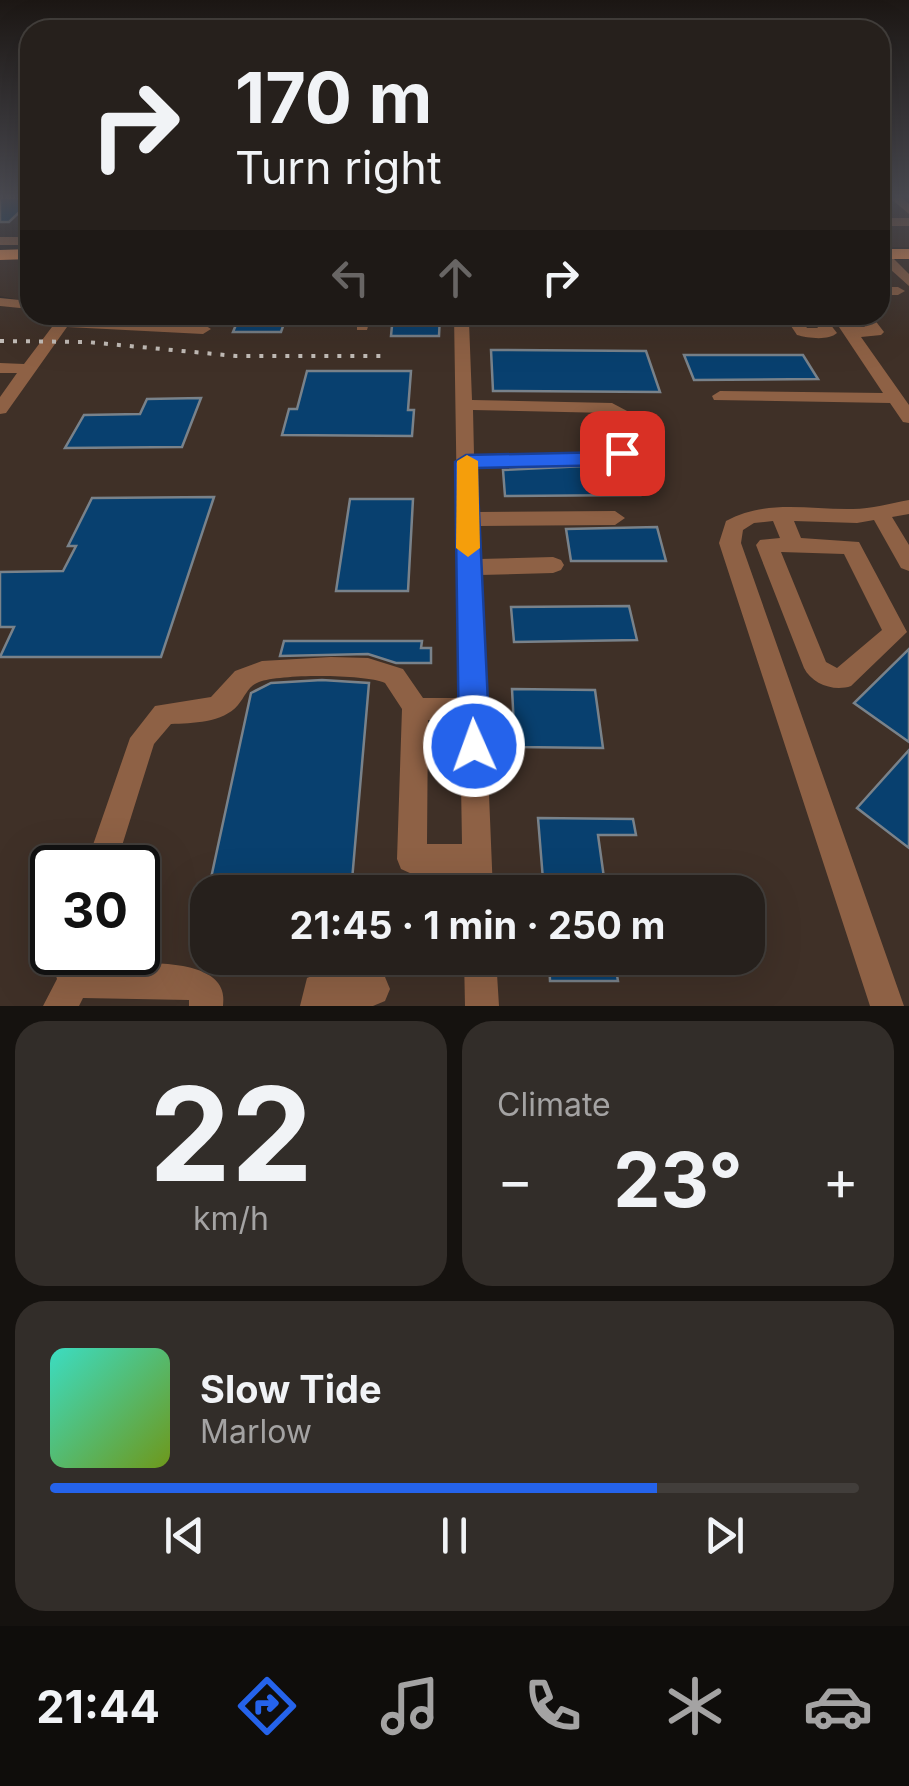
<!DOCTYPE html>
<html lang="en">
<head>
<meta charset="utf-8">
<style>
	body { margin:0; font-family:Inter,sans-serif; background:#322d29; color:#f1f3f6; height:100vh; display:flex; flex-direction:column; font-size:38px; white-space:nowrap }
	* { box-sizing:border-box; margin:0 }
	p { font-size:32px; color:#a4a3a3 }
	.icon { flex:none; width:55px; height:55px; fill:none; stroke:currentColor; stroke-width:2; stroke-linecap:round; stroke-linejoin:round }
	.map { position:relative; height:1006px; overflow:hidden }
	.details { display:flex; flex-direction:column; gap:15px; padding:15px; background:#15120f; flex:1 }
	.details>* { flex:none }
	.banner { position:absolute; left:20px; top:20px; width:870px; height:305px; border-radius:30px; box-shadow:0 10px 40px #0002,0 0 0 2px #423e3b; background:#26201c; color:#f1f3f6; overflow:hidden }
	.speed { position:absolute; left:30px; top:845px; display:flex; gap:20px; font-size:50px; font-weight:700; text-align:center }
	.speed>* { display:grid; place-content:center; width:130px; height:130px; border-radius:50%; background:#26201c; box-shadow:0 10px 40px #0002,0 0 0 2px #423e3b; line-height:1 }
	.speed .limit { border:5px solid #111; border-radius:15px; background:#fff; color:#111 }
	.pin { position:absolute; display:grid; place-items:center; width:85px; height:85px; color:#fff; margin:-42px; border-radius:20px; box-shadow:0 5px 15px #0006 }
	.me { position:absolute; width:110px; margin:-55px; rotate:358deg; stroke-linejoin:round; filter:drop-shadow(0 0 8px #0008) }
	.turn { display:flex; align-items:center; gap:35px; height:210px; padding:0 50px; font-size:45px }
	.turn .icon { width:130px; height:130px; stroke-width:2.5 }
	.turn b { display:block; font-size:70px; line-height:85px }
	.lanes { display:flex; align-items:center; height:95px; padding:0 50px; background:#0003; justify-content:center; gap:50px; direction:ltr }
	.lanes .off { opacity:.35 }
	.big { font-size:75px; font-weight:700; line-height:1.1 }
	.details .widget { flex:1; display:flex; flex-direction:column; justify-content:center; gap:15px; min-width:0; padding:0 35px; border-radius:30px; background:#322d29 }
	.details .dial { align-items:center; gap:0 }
	.dial b { font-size:130px; line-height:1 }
	.song { display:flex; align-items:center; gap:30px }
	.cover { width:120px; height:120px; border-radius:15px; background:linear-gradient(135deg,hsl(170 70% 55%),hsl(80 70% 35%)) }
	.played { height:10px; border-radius:5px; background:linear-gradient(90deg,#2563eb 75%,#423e3b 75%) }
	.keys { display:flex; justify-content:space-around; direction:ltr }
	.heat { display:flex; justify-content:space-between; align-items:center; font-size:55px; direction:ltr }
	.details .tiles { flex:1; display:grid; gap:15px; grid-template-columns:1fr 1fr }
	.widget:last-child { grid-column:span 2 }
	.trip { position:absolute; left:190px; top:875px; width:575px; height:100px; border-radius:30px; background:#26201c; box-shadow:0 10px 40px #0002,0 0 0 2px #423e3b; font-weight:700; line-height:100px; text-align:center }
	.menu { display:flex; height:160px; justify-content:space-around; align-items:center; background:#0f0d0b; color:#a4a3a3 }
	.menu .icon { width:70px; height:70px }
	.menu .on { color:#2563eb }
	.menu b { font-size:45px; color:#f1f3f6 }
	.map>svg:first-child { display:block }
	.built { fill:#3f3027; fill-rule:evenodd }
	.building { fill:#08406f; stroke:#79828a; stroke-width:2.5 }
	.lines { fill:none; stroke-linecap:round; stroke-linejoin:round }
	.minor { fill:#8e6145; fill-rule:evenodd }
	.major { fill:#ee9257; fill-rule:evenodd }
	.rail { stroke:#c2bcb7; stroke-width:4; stroke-dasharray:4 9; stroke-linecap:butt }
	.route { fill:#2563eb; stroke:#184099; stroke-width:2.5 }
	.slow { fill:#f59e0b }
</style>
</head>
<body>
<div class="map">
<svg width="909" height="1006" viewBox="0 0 909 1006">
	<rect width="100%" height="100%" fill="#332a25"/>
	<g class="built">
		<rect x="880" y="198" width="29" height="49"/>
		<path d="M0,258H30V302L0,296Z"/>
		<path d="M880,260H909V1006H0V306L30,307V315H880ZM52,868H138V952H52ZM208,892H748V958H208Z"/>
	</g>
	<g class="building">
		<path d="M0,198H30V202L9,222H0Z"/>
		<path d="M240,315H287L281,332H233Z"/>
		<path d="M393,315H440L439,336H391Z"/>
		<path d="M491,350L646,351L660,392L493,391Z"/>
		<path d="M684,355H803L818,379L694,380Z"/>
		<path d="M307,371H411L408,410H414L412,436L282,435L289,409H297Z"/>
		<path d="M201,398L182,447L65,448L84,415L140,414L147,399Z"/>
		<path d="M626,464H631L640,495L505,496L503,470Z"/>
		<path d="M214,497L161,657H0L14,627H0V572L63,571L76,546H68L92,498Z"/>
		<path d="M350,499H413L408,591H336Z"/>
		<path d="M657,527L666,561H571L566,529Z"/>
		<path d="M629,606L637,640L514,642L511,607Z"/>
		<path d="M284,641H422L421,648H431V663H396L368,654L280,656Z"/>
		<path d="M909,649V742L854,703Z"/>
		<path d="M322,680L369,683L351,892H208L251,693L271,683Z"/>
		<path d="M512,689L595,690L603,748L515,747Z"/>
		<path d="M909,750V848L857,808Z"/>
		<path d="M538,818L633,819L636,835H598L606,892H544Z"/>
		<path d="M549,958H614L618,981H550Z"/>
	</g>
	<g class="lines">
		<g class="minor">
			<path d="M890,198H903L909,204V214Z"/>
			<rect x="880" y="218" width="29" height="8"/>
			<rect x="0" y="237" width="30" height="8"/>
			<path d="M880,250L886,251L909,274V286L880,260Z"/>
			<path d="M880,287H898L905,291L898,295H880Z"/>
			<path d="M0,298L30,301V309L0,306Z"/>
			<path d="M61,315L203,324L211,329L203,334L67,327L6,413L0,414V397L17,373H0V363L24,364Z"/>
			<path d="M301,315H315L311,324L306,325L299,321Z"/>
			<path d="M357,315H371L367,330H357Z"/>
			<path d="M454,315H556L558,318L551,322H469L472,400L612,403L629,412L631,453L623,462L475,467L477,512L615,511L625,518L615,525L478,526L479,559L553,557L561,560L564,565L561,570L553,573L480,575L493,892H463L462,874H412L401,869L397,859L402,709L385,683C364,674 281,674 259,682C248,686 245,697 238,705C223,723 192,723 171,724L154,744L115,868H85L130,738L155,706L211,697L235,671L262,661L331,657L368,658L403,669L423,698H460ZM473,410L609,413L613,451L474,455ZM428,720H460L462,844H427Z"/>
			<path d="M582,315H798L807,328H818L809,315H823L837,333C828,341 808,338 797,335L789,323L587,322L582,321Z"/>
			<path d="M831,315H845L854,327H865L856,315H871L884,332L881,335L861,337L909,405V423L903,422L890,403L714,400L712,396L720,391L883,393Z"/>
			<path d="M909,500V514L892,517L909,545V571L901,568L874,520L857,523L794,521L801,538L859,542L907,632L851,686C834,692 812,684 804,668L756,545L760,540L780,538L773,521L754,523L743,530L741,543L904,1006H870L719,543L726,521C765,499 810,510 853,509C871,509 891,503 909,500ZM781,552L844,554L882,630L837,668L826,662Z"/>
			<path d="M57,952H89L87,964C123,965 232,950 223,1006H189V1000L83,998L79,1006H43L57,979L53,966Z"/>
			<path d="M464,958H496L499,1006H465Z"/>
			<path d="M373,972L385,977L390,989L385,1001L373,1006H300L307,978L319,973Z"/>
		</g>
		<g class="major">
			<path d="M30,249V259L0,260V250Z"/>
			<rect x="880" y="249" width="29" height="10"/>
		</g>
		<path class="rail" d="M0,341L87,342L236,356H386"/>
	</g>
	<linearGradient id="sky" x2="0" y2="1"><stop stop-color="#1c1714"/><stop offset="0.58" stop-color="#4a4a51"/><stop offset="1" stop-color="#4a4a51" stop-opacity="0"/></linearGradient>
	<rect width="909" height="339" fill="url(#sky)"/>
	<path class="route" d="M622,447L632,453L616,465L477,468L490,746L485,756L474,760L463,756L459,746L455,462L466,455L611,452Z"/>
	<path class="slow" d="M467,455L478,461L480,548L468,557L456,548L457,461Z"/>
</svg>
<div class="speed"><div class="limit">30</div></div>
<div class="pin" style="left:622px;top:453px;background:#d93025"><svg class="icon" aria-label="arrive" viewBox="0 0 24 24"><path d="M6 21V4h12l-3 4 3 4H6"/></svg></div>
<svg class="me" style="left:474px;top:746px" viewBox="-20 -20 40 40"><circle r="17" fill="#2563eb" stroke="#fff" stroke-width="3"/><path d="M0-11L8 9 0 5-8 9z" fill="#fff"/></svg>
<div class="trip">21:45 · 1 min · 250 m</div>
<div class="banner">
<div class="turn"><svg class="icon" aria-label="right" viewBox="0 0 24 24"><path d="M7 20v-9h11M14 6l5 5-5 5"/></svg><div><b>170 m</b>Turn right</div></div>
<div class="lanes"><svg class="icon off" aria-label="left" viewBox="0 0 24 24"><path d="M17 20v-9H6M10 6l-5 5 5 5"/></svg><svg class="icon off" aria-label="ahead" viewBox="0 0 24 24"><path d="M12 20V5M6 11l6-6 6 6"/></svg><svg class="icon" aria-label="right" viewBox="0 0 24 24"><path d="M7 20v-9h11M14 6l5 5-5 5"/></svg></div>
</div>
</div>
<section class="details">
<div class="tiles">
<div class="widget dial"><b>22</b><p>km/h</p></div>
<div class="widget"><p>Climate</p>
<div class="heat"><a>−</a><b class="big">23°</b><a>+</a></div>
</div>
<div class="widget">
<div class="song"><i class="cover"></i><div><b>Slow Tide</b><p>Marlow</p></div></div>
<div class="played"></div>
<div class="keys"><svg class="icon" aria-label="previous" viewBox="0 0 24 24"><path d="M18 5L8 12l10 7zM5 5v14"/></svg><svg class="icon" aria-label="pause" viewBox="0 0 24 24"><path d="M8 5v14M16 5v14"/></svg><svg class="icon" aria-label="next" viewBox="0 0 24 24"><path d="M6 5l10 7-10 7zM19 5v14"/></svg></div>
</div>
</div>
</section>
<nav class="menu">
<b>21:44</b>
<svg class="icon on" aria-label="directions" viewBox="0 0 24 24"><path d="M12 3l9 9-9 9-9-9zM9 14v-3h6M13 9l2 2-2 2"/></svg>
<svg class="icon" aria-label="music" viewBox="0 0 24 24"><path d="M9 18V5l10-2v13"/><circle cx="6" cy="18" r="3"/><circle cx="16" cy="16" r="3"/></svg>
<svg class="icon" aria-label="phone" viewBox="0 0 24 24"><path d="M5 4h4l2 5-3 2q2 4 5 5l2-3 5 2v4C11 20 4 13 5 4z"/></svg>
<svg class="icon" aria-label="climate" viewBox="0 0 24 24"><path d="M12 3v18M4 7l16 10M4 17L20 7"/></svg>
<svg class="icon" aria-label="car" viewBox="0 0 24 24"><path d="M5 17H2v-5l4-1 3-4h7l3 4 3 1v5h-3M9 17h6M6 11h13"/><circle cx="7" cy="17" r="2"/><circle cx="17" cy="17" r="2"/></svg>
</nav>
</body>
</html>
